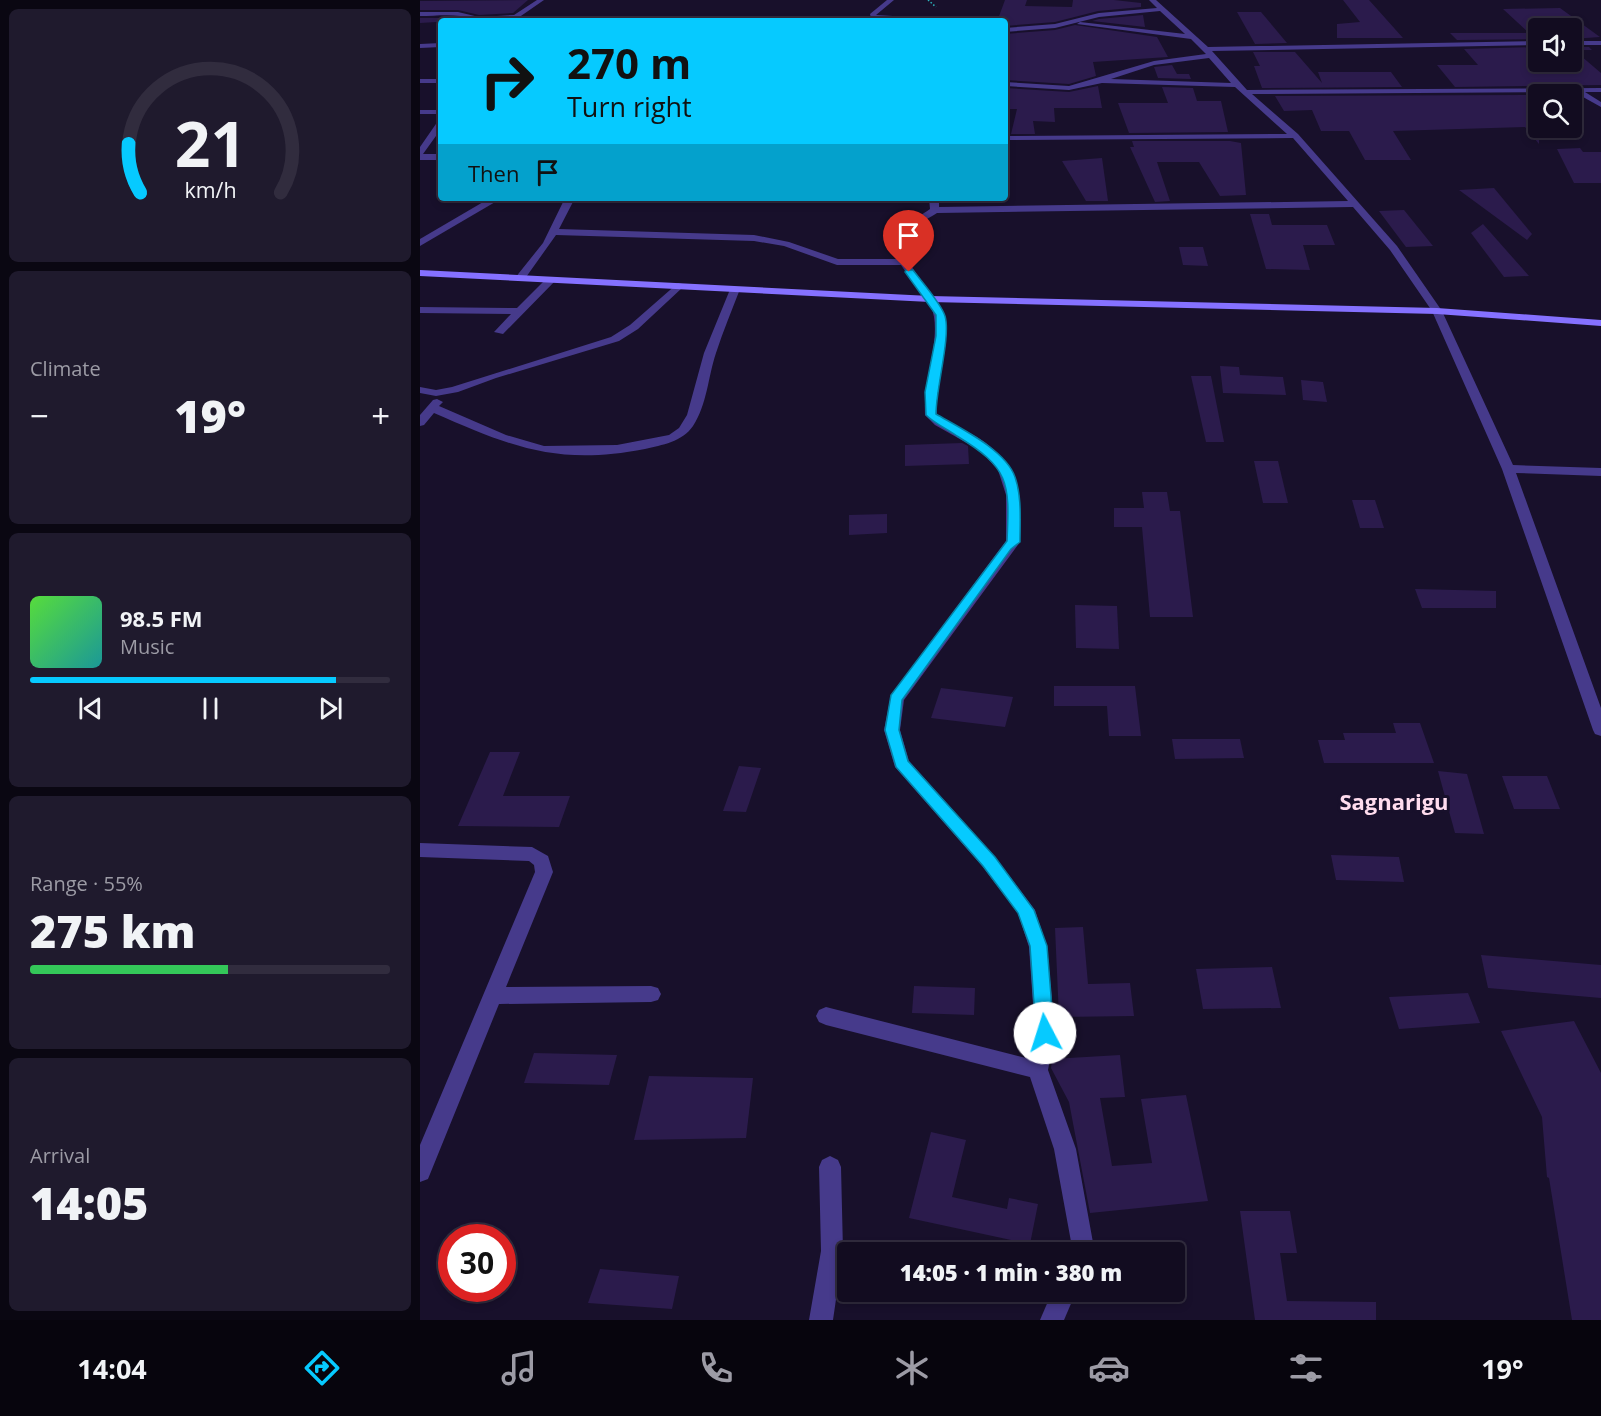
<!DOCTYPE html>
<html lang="en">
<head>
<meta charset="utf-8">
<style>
	body { margin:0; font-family:"Open Sans",sans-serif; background:#1f1a2d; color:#f1f3f6; height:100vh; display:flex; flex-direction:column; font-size:22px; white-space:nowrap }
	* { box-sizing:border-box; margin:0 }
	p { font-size:20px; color:#9c9ba5 }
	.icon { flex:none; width:33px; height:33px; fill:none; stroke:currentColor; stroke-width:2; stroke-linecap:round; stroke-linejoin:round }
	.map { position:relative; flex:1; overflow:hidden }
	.sheet { display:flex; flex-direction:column; gap:9px; padding:9px; background:#0a0712; width:420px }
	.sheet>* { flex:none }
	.hud { position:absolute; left:18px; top:18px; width:570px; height:183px; border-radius:6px; box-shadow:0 3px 9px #0003,0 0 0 2px #312c3e; background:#06caff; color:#111; overflow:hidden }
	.tools { position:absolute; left:1108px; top:18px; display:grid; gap:12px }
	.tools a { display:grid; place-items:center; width:54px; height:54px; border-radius:6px; background:#120c20; box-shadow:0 3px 9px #0003,0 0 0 2px #312c3e; font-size:30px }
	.speed { position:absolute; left:18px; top:1224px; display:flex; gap:12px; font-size:30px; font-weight:700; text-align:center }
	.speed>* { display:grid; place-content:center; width:78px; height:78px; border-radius:50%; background:#120c20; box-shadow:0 3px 9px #0003,0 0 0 2px #312c3e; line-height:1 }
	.speed .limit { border:9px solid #d22; background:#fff; color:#111 }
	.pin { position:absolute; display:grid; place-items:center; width:51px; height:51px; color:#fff; margin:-62px -26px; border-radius:50% 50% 50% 0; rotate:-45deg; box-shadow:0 0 6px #0007 }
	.pin .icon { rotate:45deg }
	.me { position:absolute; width:66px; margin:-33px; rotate:355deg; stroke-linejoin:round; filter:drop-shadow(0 0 4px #0008) }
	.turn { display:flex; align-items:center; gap:21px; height:126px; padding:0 30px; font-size:27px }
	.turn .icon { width:78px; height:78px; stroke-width:2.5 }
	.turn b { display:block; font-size:42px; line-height:51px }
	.then { display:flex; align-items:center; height:57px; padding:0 30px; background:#0003; gap:12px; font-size:22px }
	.big { font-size:45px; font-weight:800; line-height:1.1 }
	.sheet .tile { flex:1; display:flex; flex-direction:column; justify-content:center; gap:9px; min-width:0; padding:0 21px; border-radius:9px; background:#1f1a2d }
	.sheet .dial { align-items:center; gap:0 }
	.dial svg { height:156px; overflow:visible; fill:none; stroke:#312c3e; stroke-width:7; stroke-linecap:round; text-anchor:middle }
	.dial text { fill:#f1f3f6; stroke:none }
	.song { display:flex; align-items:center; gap:18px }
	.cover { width:72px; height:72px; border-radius:9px; background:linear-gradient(135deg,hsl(110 70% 55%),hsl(180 70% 35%)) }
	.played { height:6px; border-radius:3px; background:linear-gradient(90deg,#06caff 85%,#312c3e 85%) }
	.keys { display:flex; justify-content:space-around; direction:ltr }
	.heat { display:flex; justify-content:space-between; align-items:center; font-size:33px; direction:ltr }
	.charge { height:9px; border-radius:4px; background:linear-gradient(90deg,#34c759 55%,#312c3e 0) }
	.trip { position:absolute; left:417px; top:1242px; width:348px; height:60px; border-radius:6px; background:#120c20; box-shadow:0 3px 9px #0003,0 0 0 2px #312c3e; font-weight:800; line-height:60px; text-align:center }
	.tab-bar { display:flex; height:96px; justify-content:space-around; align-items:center; background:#07050d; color:#9c9ba5 }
	.tab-bar .icon { width:42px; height:42px }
	.tab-bar .active { color:#06caff }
	.tab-bar b { font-size:27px; color:#f1f3f6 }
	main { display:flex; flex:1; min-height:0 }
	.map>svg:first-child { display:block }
	.building { fill:#2b1b4c }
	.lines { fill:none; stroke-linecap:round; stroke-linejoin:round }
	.path { stroke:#2cb8c0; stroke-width:1.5; stroke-dasharray:1.5 2; stroke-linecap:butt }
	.street { fill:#463a8b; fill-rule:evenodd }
	.secondary { fill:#8571ff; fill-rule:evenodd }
	.route { fill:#06caff; stroke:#0483a6; stroke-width:1.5 }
	.labels { text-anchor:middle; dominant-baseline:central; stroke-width:6; stroke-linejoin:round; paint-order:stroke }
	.district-label { font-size:22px; font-weight:bold; fill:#ffdcee; stroke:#18102b }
</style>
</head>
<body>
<main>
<section class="sheet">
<div class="tile dial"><svg viewBox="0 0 100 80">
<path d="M14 69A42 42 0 1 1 86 69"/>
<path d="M14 69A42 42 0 0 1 8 44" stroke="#06caff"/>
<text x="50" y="56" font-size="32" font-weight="700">21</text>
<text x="50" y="72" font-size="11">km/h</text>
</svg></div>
<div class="tile"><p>Climate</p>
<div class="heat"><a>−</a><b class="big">19°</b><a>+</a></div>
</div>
<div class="tile">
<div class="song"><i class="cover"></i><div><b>98.5 FM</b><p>Music</p></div></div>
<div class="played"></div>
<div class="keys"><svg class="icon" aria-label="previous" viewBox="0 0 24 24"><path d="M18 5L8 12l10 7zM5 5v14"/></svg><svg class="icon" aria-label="pause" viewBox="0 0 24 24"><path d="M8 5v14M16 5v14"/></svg><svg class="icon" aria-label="next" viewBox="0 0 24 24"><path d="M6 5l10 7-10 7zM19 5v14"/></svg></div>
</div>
<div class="tile"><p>Range · 55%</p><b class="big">275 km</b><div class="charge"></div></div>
<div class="tile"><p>Arrival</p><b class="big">14:05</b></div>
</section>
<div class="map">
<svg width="1181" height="1320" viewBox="0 0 1181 1320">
	<rect width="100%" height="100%" fill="#18102b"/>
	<g class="building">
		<path d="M108,0L93,13L59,15L38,10H0V1Z"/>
		<path d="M585,0H607L605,6L652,7L653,0H694L721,3V7L678,11L635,22L585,26V19H578Z"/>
		<path d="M923,0H949L983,38H917V24L940,22Z"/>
		<path d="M1140,8L1180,37L1152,39V28H1119V39L1037,40L1030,33H1109L1083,9Z"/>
		<path d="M817,12H841L867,43L835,44Z"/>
		<path d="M723,15L725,27L672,21L679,19Z"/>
		<path d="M0,18H34L50,20L0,23Z"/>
		<path d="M655,25L737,37L748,57L673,62L676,76L649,84L585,80V34L635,30Z"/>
		<path d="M1119,47V62H1152V47H1169L1172,50H1154L1181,73V85L1035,87L1017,65H1058L1044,49Z"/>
		<path d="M833,52H875L902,83L898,72H971L982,87L842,88L834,66H840Z"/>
		<path d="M752,65L757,74H769L771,79L738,78L734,67Z"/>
		<path d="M678,86L682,108H634L635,122L613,121L615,134H591L597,109H585V88L649,92Z"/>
		<path d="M742,87L773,88L777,101H801L808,132L709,133L698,103H748Z"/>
		<path d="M1107,95L1119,104V144L1105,127L973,131L991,160H945L929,131H901L892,110L864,111L855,96Z"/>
		<path d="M712,141H810L821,143L826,195L800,196L779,162H737L750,201L735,202L710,147H714Z"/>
		<path d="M1160,148L1163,152H1181V183H1154L1137,149Z"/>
		<path d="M682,158L688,201H666L642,161Z"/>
		<path d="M1074,188L1112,234L1107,240L1039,190Z"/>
		<path d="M984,210L1013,246L986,247L959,211Z"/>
		<path d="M830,214H849L852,225H907L915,245H883L890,270L846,269Z"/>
		<path d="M1063,224L1109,276L1084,277L1051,233Z"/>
		<path d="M759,247H783L788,266L763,265Z"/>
		<path d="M800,366L819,367L820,375L863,377L866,395L803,393Z"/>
		<path d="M771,376H791L804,442H786Z"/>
		<path d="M881,380L903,382L907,402L883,400Z"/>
		<path d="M542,443L548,446L549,464L485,466V445Z"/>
		<path d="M834,461H858L868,503H843Z"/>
		<path d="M722,492H747L750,511H760L773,617H730L722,527H694V508H724Z"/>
		<path d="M932,500H955L964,528H940Z"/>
		<path d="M467,514V533L429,535V515Z"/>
		<path d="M995,589L1076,591V608H1002Z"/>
		<path d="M655,605L697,606L699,649L656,648Z"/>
		<path d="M634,686H715L721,736H689L687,706H634Z"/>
		<path d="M521,688L593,697L585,727L511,718Z"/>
		<path d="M973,723H1000L1014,763H904L898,740H925L923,733H976Z"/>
		<path d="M752,739H820L824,758L755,759Z"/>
		<path d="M70,752H100L83,796H150L139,827L38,826Z"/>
		<path d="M319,766L341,768L326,812L303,811Z"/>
		<path d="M1018,771L1047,774L1064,834L1035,833Z"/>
		<path d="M1082,776H1127L1140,809H1094Z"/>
		<path d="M911,855L979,857L984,882L916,880Z"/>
		<path d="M663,927L668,984L710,983L714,1016L639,1017L635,928Z"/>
		<path d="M1061,955L1181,965V998L1068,988Z"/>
		<path d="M852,967L861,1008L783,1009L776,969Z"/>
		<path d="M494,986L555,988L554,1015L492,1013Z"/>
		<path d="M1048,993L1060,1023L979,1029L969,997Z"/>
		<path d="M1154,1021L1181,1073V1320H1152L1129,1178L1127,1177L1122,1117L1081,1031Z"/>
		<path d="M114,1053L197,1055L189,1085L104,1083Z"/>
		<path d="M700,1055L705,1097L680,1098L692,1166L732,1163L721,1099L766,1095L788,1201L670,1213L649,1102L631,1068L632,1059Z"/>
		<path d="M229,1076L333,1078L326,1138L214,1140Z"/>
		<path d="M511,1132L546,1140L532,1197L587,1209L589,1198L618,1204L610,1244L489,1218Z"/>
		<path d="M820,1211H870L877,1253H860L867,1301L956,1302V1320H835Z"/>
		<path d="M180,1269L259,1276L252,1309L168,1303Z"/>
	</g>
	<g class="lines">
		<path class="path" d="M508,0L516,7"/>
		<g class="street">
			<path d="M117,0H124L98,18L52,21L53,19C37,13 17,16 0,16V12H38L59,17L94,15Z"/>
			<path d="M467,0H474L456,15L557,21L451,18L450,14Z"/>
			<path d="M729,0H736L788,47L1119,41V45L792,51L827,90L1181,88V92H1165L1181,102V107L1154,92L832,94L878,134L977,246L1022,311L1093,465L1181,468V476L1096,473L1181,708V736L1175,734L1173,730L1082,469L1012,311L970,250L933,207L517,213C510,218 500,222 494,228C464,260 523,291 525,321C527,353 514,383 517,414C529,424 544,429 557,437C600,464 601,496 600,542L484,700L480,730L489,761L575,857L615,910L627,947L635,1033L628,1070L656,1149L674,1248L672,1252H650L652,1247L634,1149L610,1077L406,1025L399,1022L396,1016L399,1010L406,1007L610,1059L615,1033L609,947L598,913L563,867L475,767L464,730L471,695L586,541V495L578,470L561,451L515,425L505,415C503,385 523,332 511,307C504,292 490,279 481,265H417L364,246L334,241L136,235L104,280L95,278L123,243L145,198H155L139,229L334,235L369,242L418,259H478C469,233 493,221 510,209L509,198H519V207L928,201L873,138L585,140V136L867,134L815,87L682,83L649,90L585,86V82L649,86L734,61L786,54L771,39L657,24L660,22L765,34L740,11L679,17L635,28L585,32V28L635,24L679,13L737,8ZM789,58L811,83L691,79L734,65Z"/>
			<rect x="1152" y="41" width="29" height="4"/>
			<path d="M21,43V47L0,48V44Z"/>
			<rect x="0" y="79" width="21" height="4"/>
			<rect x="0" y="110" width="21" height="4"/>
			<path d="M18,121H21V129L3,154H21V160H0V147Z"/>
			<path d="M70,198H82L0,246V239Z"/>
			<path d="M128,277L137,279L83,334L74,332L91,314L0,313V307L97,308Z"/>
			<path d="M258,283L262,284V288L218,329L199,341L76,378L38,392L16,396L0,393V387L16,390L32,387L191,337L210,325Z"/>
			<path d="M311,287L320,289C312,310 303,331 296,353C288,377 287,405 273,426C262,442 242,445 225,449C137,466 92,447 14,413L4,425L0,426V415L13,400L17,399L23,402L19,406L86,435L124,446L197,445L249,435L259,428L267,415L284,353Z"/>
			<path d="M0,843L112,847L128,856L133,872L86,987L231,986L238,988L241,994L238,1000L231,1002L79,1004L8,1179L0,1182V1145L115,872L114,865L109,861L0,857Z"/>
			<path d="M410,1156L418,1160L421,1167L423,1251L413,1320H389L401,1251L399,1167L402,1160Z"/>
			<path d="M632,1292H656L644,1320H620Z"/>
		</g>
		<path class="secondary" d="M0,270L510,296L1017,308L1181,320V326L1017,314L510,302L0,276Z"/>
	</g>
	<path class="route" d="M486,270H493C501,281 521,303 525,316C531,336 516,388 516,414C540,428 586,450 595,477C602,497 600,521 600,542L591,549L482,700L479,730L488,761L575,857L614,910L627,946L634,1033L632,1039L625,1041L619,1039L616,1033L610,946L598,913L563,866L476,767L465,730L471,695L587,541C590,481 589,468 537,436C527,429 514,423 506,415L505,392L516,336V315L485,272Z"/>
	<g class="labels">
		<g class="district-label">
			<text x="974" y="801">Sagnarigu</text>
		</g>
	</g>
</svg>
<div class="tools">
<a><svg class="icon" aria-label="sound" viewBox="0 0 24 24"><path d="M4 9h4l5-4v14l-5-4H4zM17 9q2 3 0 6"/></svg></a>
<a><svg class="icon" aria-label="search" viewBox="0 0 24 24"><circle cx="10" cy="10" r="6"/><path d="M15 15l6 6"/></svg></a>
</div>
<div class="speed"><div class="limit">30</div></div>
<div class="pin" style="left:489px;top:272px;background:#d93025"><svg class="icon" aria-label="arrive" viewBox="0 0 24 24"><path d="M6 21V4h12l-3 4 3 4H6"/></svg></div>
<svg class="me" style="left:625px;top:1033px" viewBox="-20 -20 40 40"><circle r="19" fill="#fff"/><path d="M0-13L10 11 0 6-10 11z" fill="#06caff"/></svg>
<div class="trip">14:05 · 1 min · 380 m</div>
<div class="hud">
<div class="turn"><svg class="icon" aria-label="right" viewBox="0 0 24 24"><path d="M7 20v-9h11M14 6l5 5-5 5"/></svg><div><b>270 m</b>Turn right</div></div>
<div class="then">Then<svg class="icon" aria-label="arrive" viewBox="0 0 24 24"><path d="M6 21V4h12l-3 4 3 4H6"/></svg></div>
</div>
</div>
</main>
<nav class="tab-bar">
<b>14:04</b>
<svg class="icon active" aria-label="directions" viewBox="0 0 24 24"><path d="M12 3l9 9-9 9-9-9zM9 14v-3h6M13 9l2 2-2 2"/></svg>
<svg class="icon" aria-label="music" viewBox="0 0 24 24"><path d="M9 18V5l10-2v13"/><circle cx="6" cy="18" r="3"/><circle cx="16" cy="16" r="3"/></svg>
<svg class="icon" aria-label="phone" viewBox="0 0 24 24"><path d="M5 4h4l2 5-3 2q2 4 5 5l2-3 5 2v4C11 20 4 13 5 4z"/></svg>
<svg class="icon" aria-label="climate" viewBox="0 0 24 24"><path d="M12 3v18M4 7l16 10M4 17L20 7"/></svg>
<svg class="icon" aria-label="car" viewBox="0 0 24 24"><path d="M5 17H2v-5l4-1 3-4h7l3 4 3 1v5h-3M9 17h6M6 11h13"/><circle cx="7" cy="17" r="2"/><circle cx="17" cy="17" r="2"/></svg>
<svg class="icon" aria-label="filters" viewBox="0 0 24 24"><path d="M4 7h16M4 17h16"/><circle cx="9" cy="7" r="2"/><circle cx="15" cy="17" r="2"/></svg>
<b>19°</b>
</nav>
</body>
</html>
